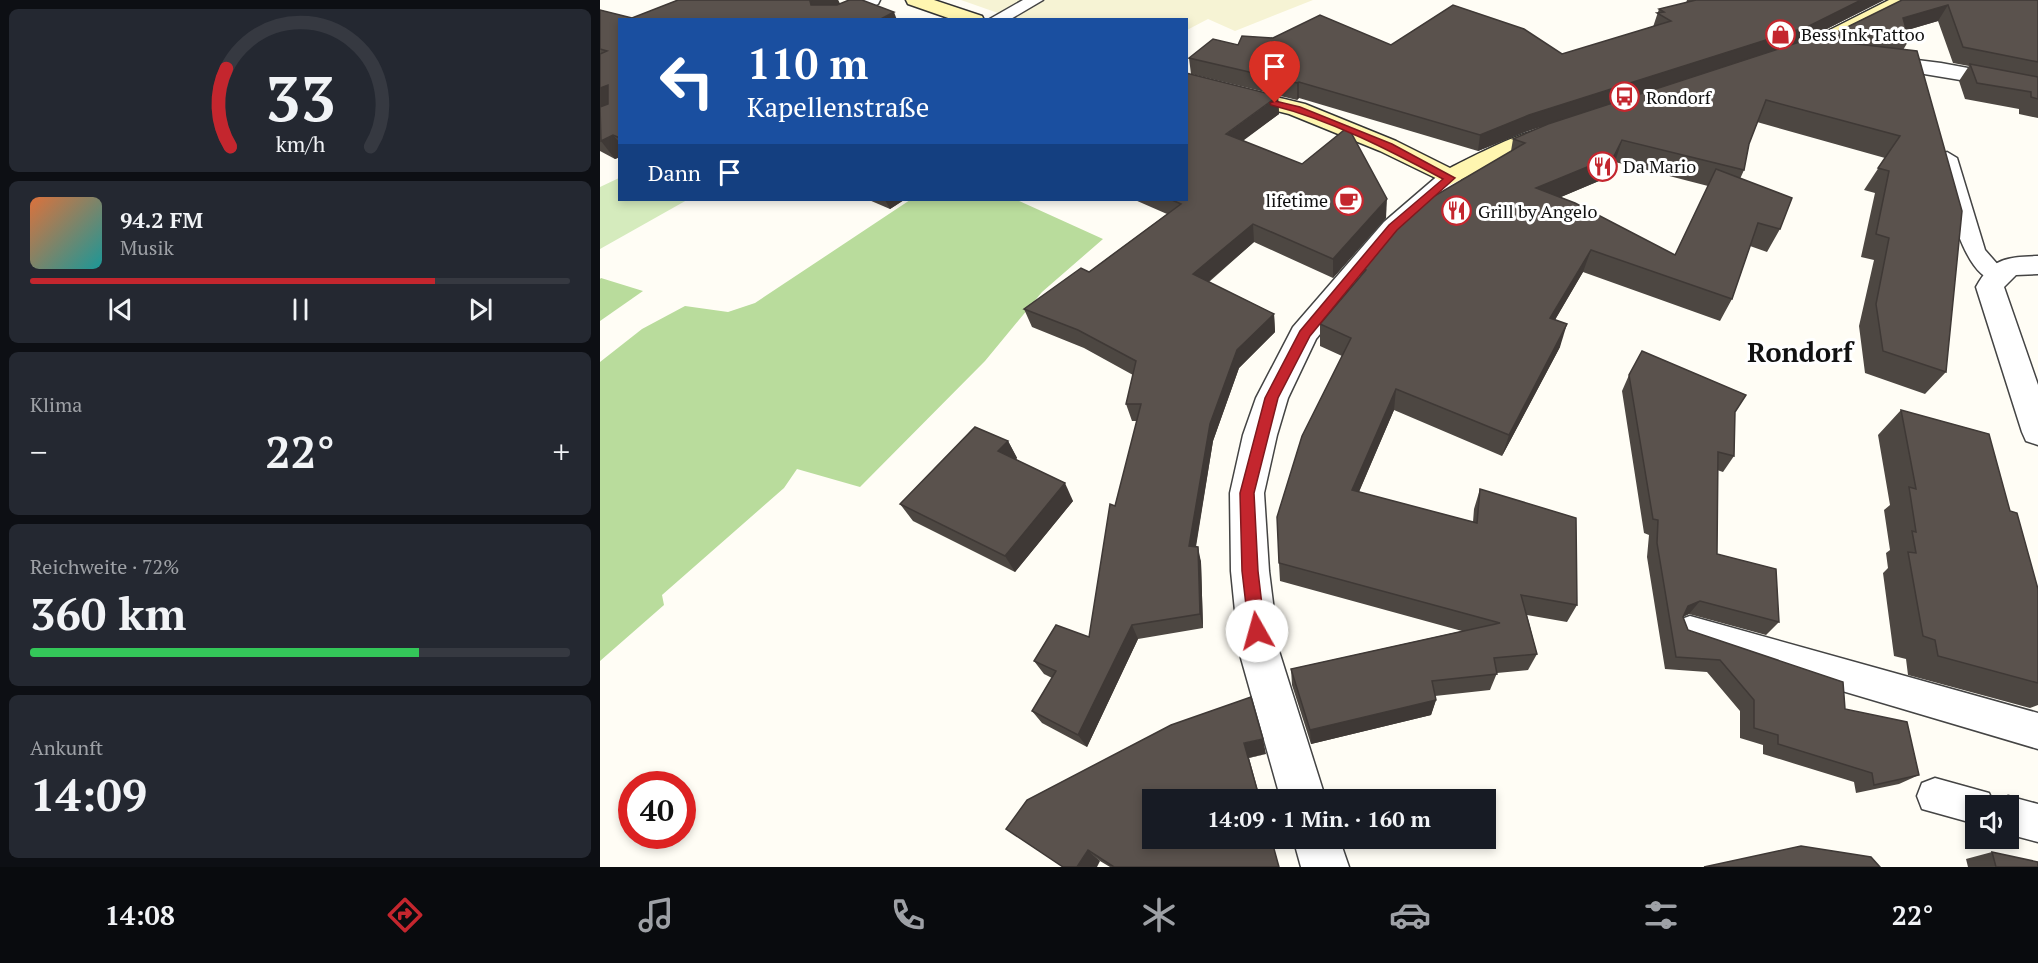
<!DOCTYPE html>
<html lang="de">
<head>
<meta charset="utf-8">
<style>
	body { margin:0; font-family:"PT Serif",serif; background:#242831; color:#f1f3f6; height:100vh; display:flex; flex-direction:column; font-size:22px; white-space:nowrap }
	* { box-sizing:border-box; margin:0 }
	p { font-size:20px; color:#9ea1a6 }
	.icon { flex:none; width:33px; height:33px; fill:none; stroke:currentColor; stroke-width:2; stroke-linecap:round; stroke-linejoin:round }
	.map { position:relative; flex:1; overflow:hidden }
	.panel { display:flex; flex-direction:column; gap:9px; padding:9px; background:#0d0f14; width:600px }
	.panel>* { flex:none }
	.banner { position:absolute; left:18px; top:18px; width:570px; height:183px; border-radius:0px; box-shadow:0 3px 9px #0003; background:#1a4fa0; color:#fff; overflow:hidden }
	.controls { position:absolute; left:1365px; top:795px; display:grid; gap:12px }
	.controls a { display:grid; place-items:center; width:54px; height:54px; border-radius:0px; background:#171b24; box-shadow:0 3px 9px #0003; font-size:30px }
	.speed { position:absolute; left:18px; top:771px; display:flex; gap:12px; font-size:30px; font-weight:700; text-align:center }
	.speed>* { display:grid; place-content:center; width:78px; height:78px; border-radius:50%; background:#171b24; box-shadow:0 3px 9px #0003; line-height:1 }
	.speed .limit { border:9px solid #d22; background:#fff; color:#111 }
	.pin { position:absolute; display:grid; place-items:center; width:51px; height:51px; color:#fff; margin:-62px -26px; border-radius:50% 50% 50% 0; rotate:-45deg; box-shadow:0 0 6px #0007 }
	.pin .icon { rotate:45deg }
	.me { position:absolute; width:66px; margin:-33px; rotate:353deg; stroke-linejoin:round; filter:drop-shadow(0 0 4px #0008) }
	.turn { display:flex; align-items:center; gap:21px; height:126px; padding:0 30px; font-size:27px }
	.turn .icon { width:78px; height:78px; stroke-width:2.5 }
	.turn b { display:block; font-size:42px; line-height:51px }
	.then { display:flex; align-items:center; height:57px; padding:0 30px; background:#0003; gap:12px; font-size:22px }
	.big { font-size:45px; font-weight:700; line-height:1.1 }
	.panel .card { flex:1; display:flex; flex-direction:column; justify-content:center; gap:9px; min-width:0; padding:0 21px; border-radius:9px; background:#242831 }
	.panel .dial { align-items:center; gap:0 }
	.dial svg { height:156px; overflow:visible; fill:none; stroke:#363941; stroke-width:7; stroke-linecap:round; text-anchor:middle }
	.dial text { fill:#f1f3f6; stroke:none }
	.song { display:flex; align-items:center; gap:18px }
	.cover { width:72px; height:72px; border-radius:9px; background:linear-gradient(135deg,hsl(20 70% 55%),hsl(180 70% 35%)) }
	.played { height:6px; border-radius:3px; background:linear-gradient(90deg,#c4262e 75%,#363941 75%) }
	.keys { display:flex; justify-content:space-around; direction:ltr }
	.heat { display:flex; justify-content:space-between; align-items:center; font-size:33px; direction:ltr }
	.charge { height:9px; border-radius:4px; background:linear-gradient(90deg,#34c759 72%,#363941 0) }
	.trip { position:absolute; left:542px; top:789px; width:354px; height:60px; border-radius:0px; background:#171b24; box-shadow:0 3px 9px #0003; font-weight:700; line-height:60px; text-align:center }
	.tab-bar { display:flex; height:96px; justify-content:space-around; align-items:center; background:#090b0e; color:#9ea1a6 }
	.tab-bar .icon { width:42px; height:42px }
	.tab-bar .current { color:#c4262e }
	.tab-bar b { font-size:27px; color:#f1f3f6 }
	main { display:flex; flex:1; min-height:0 }
	.map>svg:first-child { display:block }
	.farmland { fill:#f6f3d4 }
	.green { fill:#d5ebbd }
	.forest { fill:#b9dc9c }
	.lines { fill:none; stroke-linecap:round; stroke-linejoin:round }
	.service-casing { stroke:#444; stroke-width:3 }
	.minor-casing { stroke:#444; stroke-width:3 }
	.tertiary-casing { stroke:#444; stroke-width:3 }
	.secondary-casing { stroke:#333; stroke-width:3 }
	.service { fill:#fff; fill-rule:evenodd }
	.minor { fill:#fff; fill-rule:evenodd }
	.tertiary { fill:#fff; fill-rule:evenodd }
	.secondary { fill:#fff6b0; fill-rule:evenodd }
	.wall { fill:#4d4742; fill-rule:evenodd }
	.shaded-wall { fill:#3f3936 }
	.building { fill:#5a524d; stroke:#3f3936; stroke-width:1.5 }
	.route { fill:#c4262e; stroke:#7f191e; stroke-width:1.5 }
	.labels { text-anchor:middle; dominant-baseline:central; stroke-width:6; stroke-linejoin:round; paint-order:stroke }
	.far-poi-label { font-size:18px; fill:#111; stroke:#fff; text-anchor:start }
	.district-label { font-size:27px; font-weight:bold; fill:#111; stroke:#fff }
</style>
</head>
<body>
<main>
<section class="panel">
<div class="card dial"><svg viewBox="0 0 100 80">
<path d="M14 69A42 42 0 1 1 86 69"/>
<path d="M14 69A42 42 0 0 1 12 29" stroke="#c4262e"/>
<text x="50" y="56" font-size="32" font-weight="700">33</text>
<text x="50" y="72" font-size="11">km/h</text>
</svg></div>
<div class="card">
<div class="song"><i class="cover"></i><div><b>94.2 FM</b><p>Musik</p></div></div>
<div class="played"></div>
<div class="keys"><svg class="icon" aria-label="previous" viewBox="0 0 24 24"><path d="M18 5L8 12l10 7zM5 5v14"/></svg><svg class="icon" aria-label="pause" viewBox="0 0 24 24"><path d="M8 5v14M16 5v14"/></svg><svg class="icon" aria-label="next" viewBox="0 0 24 24"><path d="M6 5l10 7-10 7zM19 5v14"/></svg></div>
</div>
<div class="card"><p>Klima</p>
<div class="heat"><a>−</a><b class="big">22°</b><a>+</a></div>
</div>
<div class="card"><p>Reichweite · 72%</p><b class="big">360 km</b><div class="charge"></div></div>
<div class="card"><p>Ankunft</p><b class="big">14:09</b></div>
</section>
<div class="map">
<svg width="1438" height="867" viewBox="0 0 1438 867">
	<rect width="100%" height="100%" fill="#fffdf5"/>
	<path class="farmland" d="M361,0H713L635,31L608,19L587,30L586,20L415,19Z"/>
	<path class="green" d="M19,178L20,200H87L0,249V187Z"/>
	<g class="forest">
		<path d="M310,200H417L503,239L442,292L385,361L260,487L197,469L184,488L62,595L64,605L0,661V362L42,329L85,306L128,312L155,303Z"/>
		<path d="M0,279L1,278L43,291L0,321Z"/>
	</g>
	<g class="lines">
		<defs>
			<g id="service">
				<path d="M423,0H443L409,20H388Z"/>
				<path d="M1347,152L1357,158L1385,250L1407,275L1404,280C1363,291 1345,186 1337,158Z"/>
				<path d="M1090,616L1438,713V749L1090,646L1079,642L1074,631L1079,620Z"/>
				<path d="M1335,778L1389,793L1394,804L1408,796L1438,804V842L1408,834V806H1376V824L1322,809L1317,796L1322,783Z"/>
			</g>
			<g id="minor">
				<path d="M256,0H280L278,4L245,20H219Z"/>
				<path d="M1277,55L1341,63L1438,81V93L1270,65L1267,61L1270,57Z"/>
				<path d="M1438,256V274L1416,275L1404,287L1438,385V445L1426,441L1422,432L1376,287C1392,258 1407,257 1438,256Z"/>
			</g>
			<g id="tertiary">
				<path d="M850,171L859,173L862,178L859,183L802,234L716,339L688,398L677,435L664,493L669,571L679,651L726,800H681L639,651L631,571L630,493L643,435L656,398L693,327L784,222L841,173Z"/>
				<path d="M693,838H739L749,867H701Z"/>
			</g>
			<g id="secondary">
				<path d="M306,0H334L382,16L384,20H354L308,4Z"/>
				<path d="M1289,0H1313L1311,4C1285,17 1203,66 1180,60L1177,56L1180,52L1200,45Z"/>
				<path d="M586,75L705,104L796,141L850,168C872,157 937,122 960,128L964,133L960,138L899,161L850,185L780,151L689,114L586,88Z"/>
			</g>
		</defs>
		<use href="#service" class="service-casing"/>
		<use href="#minor" class="minor-casing"/>
		<use href="#tertiary" class="tertiary-casing"/>
		<use href="#secondary" class="secondary-casing"/>
		<use href="#service" class="service"/>
		<use href="#minor" class="minor"/>
		<use href="#tertiary" class="tertiary"/>
		<use href="#secondary" class="secondary"/>
	</g>
	<g class="wall">
		<path d="M78,0H238L240,4L294,12L20,20V157L15,159L0,151V10L32,18Z"/>
		<path d="M1087,0H1284L1201,42L1235,40L1239,31L1302,0H1438V118L1419,114V109L1365,99L1359,81L1369,66L1353,63L1338,21L1307,30L1309,40L1303,50L1346,372L1325,394L1265,373L1259,326L1274,260L1261,257L1275,193L1264,190L1285,158L1157,122L1149,144L1144,170L1140,179L1180,229L1167,252L1150,246L1132,299L1120,321L983,272L955,320L960,347L902,456L794,410L759,492L873,522L874,509L880,489L977,605L967,622L927,615L937,654L928,670L897,673L890,690L835,696L836,700L831,715L711,744L692,685L691,669L862,631L680,581L679,563L742,356L720,346V324L760,276L761,267L803,224L911,151L913,139L945,125L925,132L878,151L699,98L697,100L591,74L589,58L638,45H791L962,54L1053,27L1059,9L1086,3ZM1015,162L1108,186L1075,255L961,197L1006,178Z"/>
		<path d="M678,96L679,114L643,140L786,218L733,278L654,242L609,282L674,314L675,332L639,368L613,441L596,547L601,562L603,628L538,639L487,747L442,723L432,711L452,678L444,674L434,661L489,637L515,506L537,421H532L526,404L533,375L484,348L432,327L424,309L489,272L567,214L535,200H586Z"/>
		<path d="M269,200H304L290,209Z"/>
		<path d="M1029,375L1135,412L1134,456L1123,472L1117,470V554L1179,622L1166,635L1089,614L1083,617L1088,630L1245,709L1319,775L1299,784L1256,793L1254,782L1163,754V745L1140,738V711L1107,672L1065,669L1047,557L1049,535L1044,533L1022,391Z"/>
		<path d="M1301,410L1410,511L1438,589V705L1430,708L1308,675L1306,659L1294,656L1283,573L1288,568L1286,553L1290,550L1284,510L1290,505L1278,435Z"/>
		<path d="M408,441L417,458L416,459L473,501L415,572L313,521L300,504Z"/>
		<path d="M666,754L649,758L679,867H510L500,861L427,800Z"/>
		<path d="M1392,852L1438,867H1368L1366,859Z"/>
	</g>
	<g class="shaded-wall">
		<path d="M212,0H238L241,6L211,5L210,1Z"/>
		<path d="M1261,0H1284L1199,43L925,132L878,151L880,135L929,115Z"/>
		<path d="M1348,5L1338,21L1294,34L1303,18Z"/>
		<path d="M294,12L297,20H279Z"/>
		<path d="M699,82V98L697,100V83Z"/>
		<path d="M8,85L20,101L0,111V88Z"/>
		<path d="M678,96L679,114L628,152L626,134Z"/>
		<path d="M13,135L20,143V157L15,159L1,141Z"/>
		<path d="M1022,140L1015,162L1006,178L930,210L936,188Z"/>
		<path d="M787,199L786,218L733,278V259Z"/>
		<path d="M285,200H304L290,209Z"/>
		<path d="M653,224L654,242L596,292L593,274Z"/>
		<path d="M991,250L983,272L943,340L950,318Z"/>
		<path d="M674,314L675,332L639,368L613,441L593,562L589,546L610,424L637,350Z"/>
		<path d="M967,324L960,347L902,456L909,435Z"/>
		<path d="M796,389L794,410L751,510L752,490Z"/>
		<path d="M408,441L417,458L408,468L398,451Z"/>
		<path d="M465,483L473,501L415,572L405,556Z"/>
		<path d="M598,547L601,562L603,628L600,614Z"/>
		<path d="M1100,601L1089,614L1077,619L1088,606Z"/>
		<path d="M532,625L538,639L487,747L478,735Z"/>
		<path d="M836,700L831,715L711,744L710,730Z"/>
		<path d="M663,739L666,754L648,758L644,743Z"/>
		<path d="M488,850L500,861L497,867H477Z"/>
	</g>
	<g class="building">
		<path d="M78,0H212L210,1L211,5H237L249,0H262L294,12L279,20H20V138L13,135L1,141L0,107L8,104V85L0,88V54L7,51L0,49V10L32,18Z"/>
		<path d="M1096,0H1261L1207,27L929,115L880,135L699,82L697,83L589,58L613,39L638,45L642,36L673,38L720,15L791,45L853,5L924,29L962,54L1071,21L1057,13L1064,12L1059,9Z"/>
		<path d="M1302,0H1438V62L1363,47L1348,5L1303,18L1309,40L1239,31Z"/>
		<path d="M1218,36L1240,42L1317,51L1362,211L1346,372L1283,351L1276,304L1289,238L1276,234L1289,171L1278,168L1300,136L1166,100L1149,144L1144,170L1022,140L1014,156L936,188L975,203L1075,255L1116,169L1192,198L1180,229L1158,223L1132,299L991,250L950,318L967,324L909,435L796,389L752,490L877,523L880,489L976,518L977,605L921,595L937,654L894,658L897,674L832,681L836,700L710,730L691,669L900,623L679,563L677,517L702,436L751,338L720,324L766,270L761,267L801,219L803,224L819,205L925,143L913,139L948,124Z"/>
		<path d="M1370,64L1438,77V99L1431,97V92L1377,83Z"/>
		<path d="M586,73L678,96L626,134L702,164L748,127L787,199L733,259L653,224L593,274L674,314L637,350L610,424L589,546L598,547L600,614L532,625L478,735L432,711L456,671L434,661L456,625L489,637L510,504L515,506L541,404H526L536,361L478,330L424,309L481,268L489,272L581,204L572,200H586Z"/>
		<path d="M1042,351L1146,395L1135,412L1134,456L1118,452L1117,554L1176,569L1179,622L1100,601L1088,606L1083,617L1088,630L1243,682L1245,709L1307,722L1319,775L1274,785L1272,773L1178,744V735L1154,728V700L1120,660L1076,657L1057,543L1058,520L1053,519L1029,375Z"/>
		<path d="M1301,410L1389,434L1410,511L1417,513L1438,589V683L1338,656L1335,640L1323,636L1308,552L1316,553L1312,531L1316,532L1309,487L1316,489Z"/>
		<path d="M375,427L408,441L398,451L465,483L405,556L300,504Z"/>
		<path d="M651,697L663,739L644,743L660,800H552V838H671L679,867H514L488,850L477,867H463L406,829L427,800L571,725Z"/>
		<path d="M1201,846L1271,857L1280,867H1104Z"/>
		<path d="M1392,852L1438,862V867H1396Z"/>
	</g>
	<path class="route" d="M675,101L700,107L792,144L855,178L797,230L710,336L678,398L654,493L658,571L665,631L663,636L657,638L651,636L649,631L642,571L640,493L665,398L700,331L789,225L843,179C789,150 731,120 671,105L670,103Z"/>
	<defs>
		<symbol id="shop-ring" viewBox="-11 -11 22 22"><circle r="9.5" fill="#fff" stroke="#c4262e" stroke-width="1.5"/><path d="M-5-2.5h2.3a2.7 3.5 0 0 1 5.4 0H5L5.5 6h-11ZM-1.5-2.5h3a1.5 2.3 0 0 0-3 0Z" fill="#c4262e"/></symbol>
		<symbol id="bus-ring" viewBox="-11 -11 22 22"><circle r="9.5" fill="#fff" stroke="#c4262e" stroke-width="1.5"/><path d="M-5-6H5V4H4V6H2V4H-2V6H-4V4H-5ZM-3.5-4V0h7V-4ZM-3.5 1.2v1.5H-2V1.2ZM2 1.2v1.5H3.5V1.2Z" fill="#c4262e"/></symbol>
		<symbol id="restaurant-ring" viewBox="-11 -11 22 22"><circle r="9.5" fill="#fff" stroke="#c4262e" stroke-width="1.5"/><path d="M-5-6h1v4h1v-4h1v4h1v-4h1v5L-1.5 .5V6h-2V.5L-5-1ZM5-6V6H3V1.5H1.5Q1.5-4 5-6Z" fill="#c4262e"/></symbol>
		<symbol id="cafe-ring" viewBox="-11 -11 22 22"><circle r="9.5" fill="#fff" stroke="#c4262e" stroke-width="1.5"/><path d="M-5.5-4.5H6V0H3Q3 3.5 0 3.5H-2.5Q-5.5 3.5-5.5 0ZM3-3.2v2h1.7v-2ZM-6 4.5H4V6H-6Z" fill="#c4262e"/></symbol>
	</defs>
	<g fill-rule="evenodd">
		<use href="#shop-ring" x="1164" y="18" width="33" height="33"/>
		<use href="#bus-ring" x="1008" y="80" width="33" height="33"/>
		<use href="#restaurant-ring" x="986" y="150" width="33" height="33"/>
		<use href="#cafe-ring" x="732" y="184" width="33" height="33"/>
		<use href="#restaurant-ring" x="840" y="194" width="33" height="33"/>
	</g>
	<g class="labels">
		<g class="far-poi-label">
			<text x="1201" y="34">Bess Ink Tattoo</text>
			<text x="1046" y="97">Rondorf</text>
			<text x="1023" y="166">Da Mario</text>
			<text x="728" y="200" text-anchor="end">lifetime</text>
			<text x="878" y="211">Grill by Angelo</text>
		</g>
		<g class="district-label">
			<text x="1200" y="352">Rondorf</text>
		</g>
	</g>
</svg>
<div class="controls">
<a><svg class="icon" aria-label="sound" viewBox="0 0 24 24"><path d="M4 9h4l5-4v14l-5-4H4zM17 9q2 3 0 6"/></svg></a>
</div>
<div class="speed"><div class="limit">40</div></div>
<div class="pin" style="left:675px;top:103px;background:#d93025"><svg class="icon" aria-label="arrive" viewBox="0 0 24 24"><path d="M6 21V4h12l-3 4 3 4H6"/></svg></div>
<svg class="me" style="left:657px;top:631px" viewBox="-20 -20 40 40"><circle r="19" fill="#fff"/><path d="M0-13L10 11 0 6-10 11z" fill="#c4262e"/></svg>
<div class="trip">14:09 · 1 Min. · 160 m</div>
<div class="banner">
<div class="turn"><svg class="icon" aria-label="left" viewBox="0 0 24 24"><path d="M17 20v-9H6M10 6l-5 5 5 5"/></svg><div><b>110 m</b>Kapellenstraße</div></div>
<div class="then">Dann<svg class="icon" aria-label="arrive" viewBox="0 0 24 24"><path d="M6 21V4h12l-3 4 3 4H6"/></svg></div>
</div>
</div>
</main>
<nav class="tab-bar">
<b>14:08</b>
<svg class="icon current" aria-label="directions" viewBox="0 0 24 24"><path d="M12 3l9 9-9 9-9-9zM9 14v-3h6M13 9l2 2-2 2"/></svg>
<svg class="icon" aria-label="music" viewBox="0 0 24 24"><path d="M9 18V5l10-2v13"/><circle cx="6" cy="18" r="3"/><circle cx="16" cy="16" r="3"/></svg>
<svg class="icon" aria-label="phone" viewBox="0 0 24 24"><path d="M5 4h4l2 5-3 2q2 4 5 5l2-3 5 2v4C11 20 4 13 5 4z"/></svg>
<svg class="icon" aria-label="climate" viewBox="0 0 24 24"><path d="M12 3v18M4 7l16 10M4 17L20 7"/></svg>
<svg class="icon" aria-label="car" viewBox="0 0 24 24"><path d="M5 17H2v-5l4-1 3-4h7l3 4 3 1v5h-3M9 17h6M6 11h13"/><circle cx="7" cy="17" r="2"/><circle cx="17" cy="17" r="2"/></svg>
<svg class="icon" aria-label="filters" viewBox="0 0 24 24"><path d="M4 7h16M4 17h16"/><circle cx="9" cy="7" r="2"/><circle cx="15" cy="17" r="2"/></svg>
<b>22°</b>
</nav>
</body>
</html>
